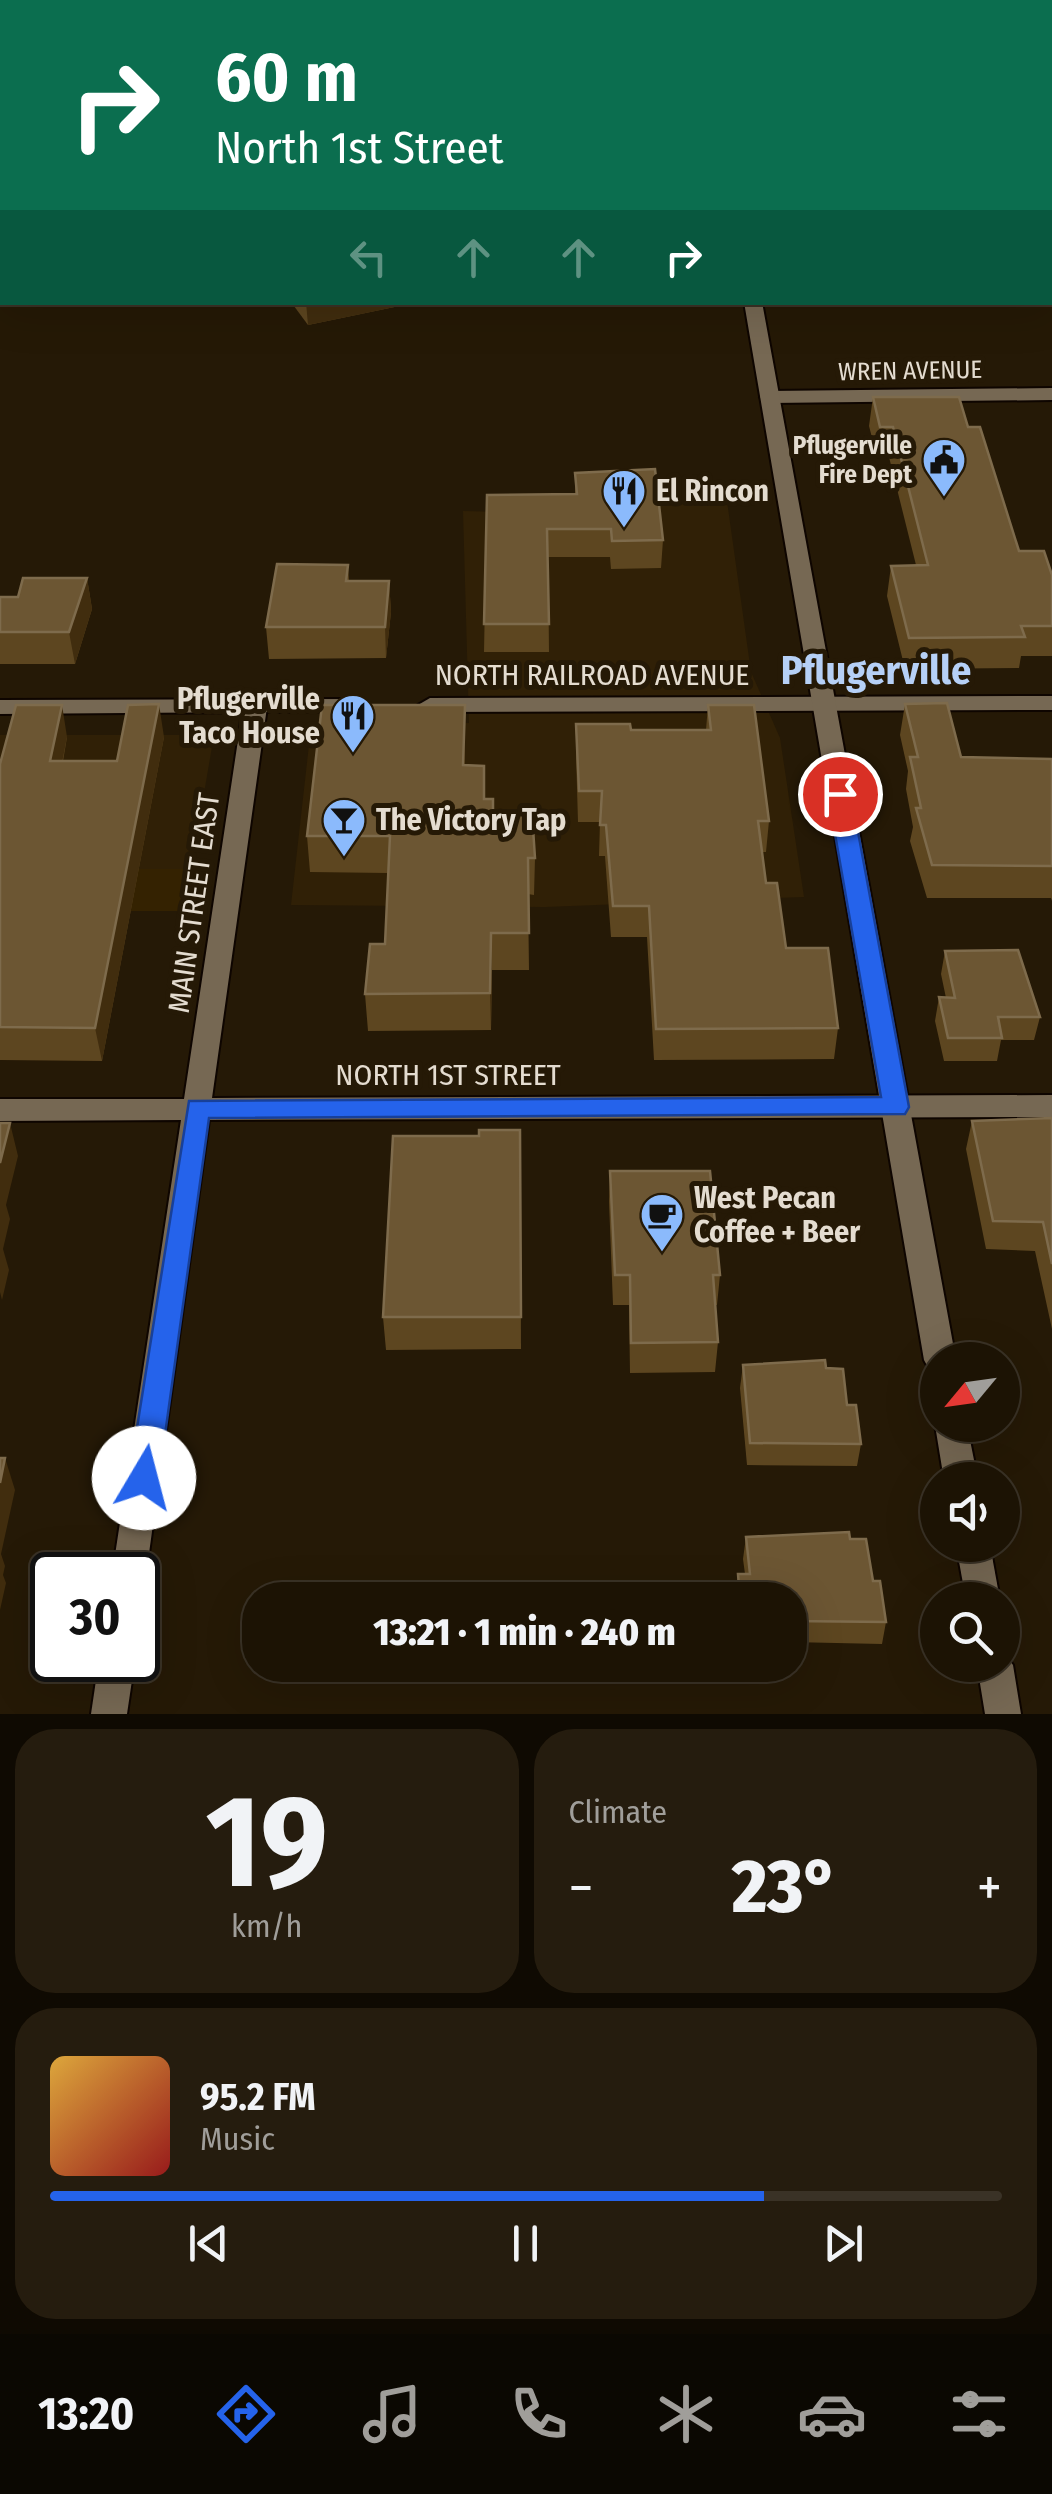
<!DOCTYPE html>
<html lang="en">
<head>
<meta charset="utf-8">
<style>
	body { margin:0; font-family:"Fira Sans Condensed",sans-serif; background:#251c0e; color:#f1f3f6; height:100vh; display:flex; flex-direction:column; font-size:38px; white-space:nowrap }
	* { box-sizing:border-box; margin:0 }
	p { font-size:32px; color:#a09e9a }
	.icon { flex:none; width:55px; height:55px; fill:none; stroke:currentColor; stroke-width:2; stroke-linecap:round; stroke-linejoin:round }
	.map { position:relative; height:1714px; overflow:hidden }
	.details { display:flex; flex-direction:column; gap:15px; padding:15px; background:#0f0a02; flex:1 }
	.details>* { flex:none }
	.guide { position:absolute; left:0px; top:0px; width:1052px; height:305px; box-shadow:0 10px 40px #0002,0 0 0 2px #3a3226; background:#0b6e4f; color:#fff; overflow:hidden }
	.needle { width:65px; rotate:241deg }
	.buttons { position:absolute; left:920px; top:1342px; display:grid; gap:20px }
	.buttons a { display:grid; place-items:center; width:100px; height:100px; border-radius:50%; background:#1c1304; box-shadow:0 10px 40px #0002,0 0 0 2px #3a3226; font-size:50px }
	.speed { position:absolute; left:30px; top:1552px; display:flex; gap:20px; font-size:50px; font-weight:700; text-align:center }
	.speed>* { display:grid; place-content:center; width:130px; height:130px; border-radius:50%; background:#1c1304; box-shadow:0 10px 40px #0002,0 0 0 2px #3a3226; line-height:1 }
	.speed .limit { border:5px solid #111; border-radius:15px; background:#fff; color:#111 }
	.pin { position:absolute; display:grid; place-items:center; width:85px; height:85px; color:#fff; margin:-42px; border:5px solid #fff; border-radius:50%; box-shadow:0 2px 10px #0007 }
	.me { position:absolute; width:110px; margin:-55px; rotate:8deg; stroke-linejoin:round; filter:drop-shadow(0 0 8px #0008) }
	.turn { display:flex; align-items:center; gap:35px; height:210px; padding:0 50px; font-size:45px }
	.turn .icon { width:130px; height:130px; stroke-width:2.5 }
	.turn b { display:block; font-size:70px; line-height:85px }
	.lanes { display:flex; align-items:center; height:95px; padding:0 50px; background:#0003; justify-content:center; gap:50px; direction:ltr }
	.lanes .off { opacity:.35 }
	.big { font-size:75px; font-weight:800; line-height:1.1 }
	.details .widget { flex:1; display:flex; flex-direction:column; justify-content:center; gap:15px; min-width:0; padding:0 35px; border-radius:40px; background:#251c0e }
	.details .dial { align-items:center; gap:0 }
	.dial b { font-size:130px; line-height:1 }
	.song { display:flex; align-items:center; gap:30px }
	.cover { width:120px; height:120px; border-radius:15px; background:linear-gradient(135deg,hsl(40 70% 55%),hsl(0 70% 35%)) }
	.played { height:10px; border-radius:5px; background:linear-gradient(90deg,#2563eb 75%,#3a3226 75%) }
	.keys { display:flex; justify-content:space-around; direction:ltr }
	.heat { display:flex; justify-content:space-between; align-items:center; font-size:55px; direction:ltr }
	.details .tiles { flex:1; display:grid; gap:15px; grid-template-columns:1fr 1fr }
	.widget:last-child { grid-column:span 2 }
	.trip { position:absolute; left:242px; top:1582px; width:565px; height:100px; border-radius:40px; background:#1c1304; box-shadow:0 10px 40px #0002,0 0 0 2px #3a3226; font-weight:800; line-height:100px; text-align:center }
	.tabs { display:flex; height:160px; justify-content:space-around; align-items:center; background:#0b0802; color:#a09e9a }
	.tabs .icon { width:70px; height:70px }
	.tabs .current { color:#2563eb }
	.tabs b { font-size:45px; color:#f1f3f6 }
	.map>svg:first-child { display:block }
	.built { fill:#302006 }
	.green { fill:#342201 }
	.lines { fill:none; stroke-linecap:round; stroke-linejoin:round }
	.minor-casing { stroke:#0e0500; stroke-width:4 }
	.tertiary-casing { stroke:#0e0500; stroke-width:4 }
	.secondary-casing { stroke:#0e0500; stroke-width:4 }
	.minor { fill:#766853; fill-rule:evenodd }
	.tertiary { fill:#766853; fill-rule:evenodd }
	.secondary { fill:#766853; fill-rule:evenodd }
	.wall { fill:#5d4620 }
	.shaded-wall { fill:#412d0e }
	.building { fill:#6c5633; stroke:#7e6b4c; stroke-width:2.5 }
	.route { fill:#2563eb; stroke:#184099; stroke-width:2.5 }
	.labels { text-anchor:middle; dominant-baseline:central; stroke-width:10; stroke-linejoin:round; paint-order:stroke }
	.far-street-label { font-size:25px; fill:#e4dcd0; stroke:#251906 }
	.far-poi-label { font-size:25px; font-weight:bold; fill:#e4dcd0; stroke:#251906; text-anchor:end }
	.poi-label { font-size:30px; font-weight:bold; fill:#e4dcd0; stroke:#251906; text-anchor:start }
	.street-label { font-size:30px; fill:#e4dcd0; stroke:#251906 }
	.district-label { font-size:40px; font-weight:bold; fill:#b6d0f6; stroke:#251906 }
</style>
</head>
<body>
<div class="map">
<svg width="1052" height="1714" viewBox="0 0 1052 1714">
	<rect width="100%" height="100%" fill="#251906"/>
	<g class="built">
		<path d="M726,494L751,672L780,738L804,897L545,907L291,905L311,727L469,723L463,511L538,513L558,496Z"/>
		<path d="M0,735H214L191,869H0Z"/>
	</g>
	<path class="green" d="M0,869H191L184,911H0Z"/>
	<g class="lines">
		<defs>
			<g id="minor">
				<path d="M1016,0H1030L1031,2H1017Z"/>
				<rect x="1050" y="55" width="2" height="13"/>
				<path d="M1050,220H1052L1050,231Z"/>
				<path d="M1052,388V400L770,403L760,397L770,391Z"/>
				<path d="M255,700L267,707L212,1098L1052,1095V1117L209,1120L146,1575L138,1588V1575H112L181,1120L0,1121V1099H184L243,707Z"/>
				<path d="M99,1660H135L127,1714H91Z"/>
			</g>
			<g id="tertiary">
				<path d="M1052,696V710L430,712L418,705L430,698Z"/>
				<path d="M355,699L367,706L363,711L0,714V700Z"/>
			</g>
			<g id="secondary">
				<path d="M675,0H689L690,2H676Z"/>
				<path d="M698,0H712L713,2H699Z"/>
				<path d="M744,302H762L956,1360H938V1372L929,1369L924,1360Z"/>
				<path d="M938,1419V1425H967L978,1480H944L935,1425Z"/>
				<path d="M956,1545H990L1000,1600H966Z"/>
				<path d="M1002,1651L1013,1665L1021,1714H985L977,1665H1002Z"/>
			</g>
		</defs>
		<use href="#minor" class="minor-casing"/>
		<use href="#tertiary" class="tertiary-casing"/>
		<use href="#secondary" class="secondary-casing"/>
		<use href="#minor" class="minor"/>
		<use href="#tertiary" class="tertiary"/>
		<use href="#secondary" class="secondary"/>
	</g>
	<g class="wall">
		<path d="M291,302H409V304L308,325Z"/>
		<path d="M873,397L968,427L1019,551L1052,575V656H1021L1019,668L905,669L887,596L891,566L916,565L889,457H877L869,426Z"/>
		<path d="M575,473L663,540L661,568L611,569L610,557H548L549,652H484L487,495L575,494Z"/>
		<path d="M348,565L349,581H389L391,612L386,658L269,659L266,627Z"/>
		<path d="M87,578L92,609L75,664H0V597H18Z"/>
		<path d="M905,704L961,757L1052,759V901L1051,898H927L910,841L913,827L906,789L908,771L900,735Z"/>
		<path d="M465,705V765L493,813L535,858L534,895L528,894L529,970H492L491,1030L368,1031L365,994L385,944L388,873L310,872L307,836Z"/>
		<path d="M708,705L769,821L766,852H762L766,883L786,948L838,1028L834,1059L654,1060L647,937H611L605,856H599L600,822H578L576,754V724L631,730H706Z"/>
		<path d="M67,737L63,761H117L164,737L102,1061L0,1060V764Z"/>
		<path d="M945,951L1040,1017L1034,1040H1001L997,1061H944L935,1021L939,997L946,998L941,974Z"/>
		<path d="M1052,1118V1329L1035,1251L986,1249L966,1149L972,1121Z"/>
		<path d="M520,1130L521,1349L386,1350L383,1317L479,1136Z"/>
		<path d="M610,1171L720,1275L717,1305H715L718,1342L715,1372L630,1373L629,1305H613L609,1201Z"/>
		<path d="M743,1365L826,1368L847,1405L861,1444L857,1466L747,1465L740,1388Z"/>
		<path d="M746,1537L850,1539L873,1581L886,1622L882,1644L790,1642V1600H735L738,1574H745L743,1559Z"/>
	</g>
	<g class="shaded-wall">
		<path d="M306,302H409V304L308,325Z"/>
		<path d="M87,578L92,609L75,664L69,632Z"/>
		<path d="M389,581L391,612L386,658L385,627Z"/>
		<path d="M159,704L164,737L102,1061L95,1028Z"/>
		<path d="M62,705L67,737L56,794L50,761Z"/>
		<path d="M465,705V741L464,802L463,765Z"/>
		<path d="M491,933L492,970L491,1030L490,993Z"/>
		<path d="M10,1123L18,1156L6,1205L10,1219L3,1249L9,1270L2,1300L0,1292V1163Z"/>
		<path d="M5,1458L15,1490L1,1554L5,1566L3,1575L6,1583L0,1610V1483Z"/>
	</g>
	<g class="building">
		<path d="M553,0H595V2H485Z"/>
		<path d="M922,0H992L993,2H923Z"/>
		<path d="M873,397H959L968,427H980L1019,551H1044L1052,575V626H1021L1025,637L909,638L891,566L928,565L893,427H880Z"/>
		<path d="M655,469L663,540L612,541L611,529H547L549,624H484L487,495L577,494L575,473Z"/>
		<path d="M277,564L348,565L346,581H389L385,627H266Z"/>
		<path d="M23,578H87L69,632H0V597H18Z"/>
		<path d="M947,703L961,757L1052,759V866L932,865L916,808H921L910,757H918L905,704Z"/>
		<path d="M159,704L95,1028L0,1027V764L16,705H62L50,761H117L128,705Z"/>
		<path d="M322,705H465L463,765L484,766V799H493V813H532L535,858H528L529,933H491L490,993L365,994L370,944H385L390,836H307Z"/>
		<path d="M708,705H754L769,821H758L766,883H777L786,948H828L838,1028L656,1029L649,906H613L606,825H600L602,791H579L576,724H630L631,730H711Z"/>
		<path d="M1018,950L1040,1017H998L1002,1038H948L939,997L955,998L945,951Z"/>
		<path d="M1052,1118V1264L1043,1222L993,1221L972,1121Z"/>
		<path d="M0,1123H10L0,1163Z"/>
		<path d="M479,1130H520L521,1317H383L393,1136H479Z"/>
		<path d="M610,1171H710L720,1275H713L718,1342L631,1343L630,1275H615Z"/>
		<path d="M825,1360L826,1368L843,1369L847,1405H856L861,1444L750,1443L743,1365Z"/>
		<path d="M0,1458H5L0,1483Z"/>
		<path d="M849,1532L850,1539H866L873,1581H880L886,1622L790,1621V1600H740L738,1574H750L746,1537Z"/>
	</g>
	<path class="route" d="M840,787L851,794L909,1107L905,1114L209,1118L159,1478L154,1487L144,1491L133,1487L129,1478L189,1101L881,1097L828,794Z"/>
	<defs>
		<symbol id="civic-pin" viewBox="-11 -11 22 30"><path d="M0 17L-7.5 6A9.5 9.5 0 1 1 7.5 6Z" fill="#8bbafc" stroke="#251906"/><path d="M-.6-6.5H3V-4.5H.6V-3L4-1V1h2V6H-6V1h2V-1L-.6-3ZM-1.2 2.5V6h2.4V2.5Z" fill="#111"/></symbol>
		<symbol id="restaurant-pin" viewBox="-11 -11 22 30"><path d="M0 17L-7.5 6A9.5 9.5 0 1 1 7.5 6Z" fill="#8bbafc" stroke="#251906"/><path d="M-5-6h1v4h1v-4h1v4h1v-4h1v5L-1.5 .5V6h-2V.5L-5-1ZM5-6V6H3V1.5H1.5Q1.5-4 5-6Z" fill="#111"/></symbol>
		<symbol id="bar-pin" viewBox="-11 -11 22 30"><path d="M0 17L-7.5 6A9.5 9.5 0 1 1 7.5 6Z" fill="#8bbafc" stroke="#251906"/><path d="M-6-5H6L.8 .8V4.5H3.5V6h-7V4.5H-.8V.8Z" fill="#111"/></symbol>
		<symbol id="cafe-pin" viewBox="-11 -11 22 30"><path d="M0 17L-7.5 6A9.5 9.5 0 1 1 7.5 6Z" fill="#8bbafc" stroke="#251906"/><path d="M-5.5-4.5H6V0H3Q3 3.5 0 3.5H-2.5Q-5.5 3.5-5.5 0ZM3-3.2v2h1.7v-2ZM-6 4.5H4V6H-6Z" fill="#111"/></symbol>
	</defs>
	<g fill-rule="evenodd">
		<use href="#civic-pin" x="919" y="435" width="50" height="68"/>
		<use href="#restaurant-pin" x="599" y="466" width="50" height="68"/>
		<use href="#restaurant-pin" x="328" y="691" width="50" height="68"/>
		<use href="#bar-pin" x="319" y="795" width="50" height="68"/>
		<use href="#cafe-pin" x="637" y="1190" width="50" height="68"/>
	</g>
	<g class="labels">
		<g class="far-street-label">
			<text transform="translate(910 371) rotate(-1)">WREN AVENUE</text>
		</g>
		<g class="far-poi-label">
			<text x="912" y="446">Pflugerville<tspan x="912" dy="29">Fire Dept</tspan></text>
		</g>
		<g class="poi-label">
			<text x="656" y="491">El Rincon</text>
			<text x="320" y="699" text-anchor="end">Pflugerville<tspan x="320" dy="34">Taco House</tspan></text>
			<text x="376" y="820">The Victory Tap</text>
			<text x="694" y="1198">West Pecan<tspan x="694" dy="34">Coffee + Beer</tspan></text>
		</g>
		<g class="street-label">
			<text x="592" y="675">NORTH RAILROAD AVENUE</text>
			<text transform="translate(194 903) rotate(-82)">MAIN STREET EAST</text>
			<text x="448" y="1075">NORTH 1ST STREET</text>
		</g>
		<g class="district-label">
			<text x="876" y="671">Pflugerville</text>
		</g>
	</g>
</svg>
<div class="buttons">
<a><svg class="needle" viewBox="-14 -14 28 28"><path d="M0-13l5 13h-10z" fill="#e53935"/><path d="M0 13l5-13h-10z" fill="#a09e9a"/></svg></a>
<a><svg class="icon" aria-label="sound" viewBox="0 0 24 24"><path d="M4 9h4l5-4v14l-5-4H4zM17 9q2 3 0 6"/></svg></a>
<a><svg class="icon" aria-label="search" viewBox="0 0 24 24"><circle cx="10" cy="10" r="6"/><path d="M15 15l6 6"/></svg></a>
</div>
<div class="speed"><div class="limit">30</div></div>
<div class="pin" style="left:840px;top:794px;background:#d93025"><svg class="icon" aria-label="arrive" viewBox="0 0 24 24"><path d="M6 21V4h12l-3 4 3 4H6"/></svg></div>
<svg class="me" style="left:144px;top:1478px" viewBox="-20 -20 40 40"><circle r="19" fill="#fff"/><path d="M0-13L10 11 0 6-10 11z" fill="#2563eb"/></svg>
<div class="trip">13:21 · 1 min · 240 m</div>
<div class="guide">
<div class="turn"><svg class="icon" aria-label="right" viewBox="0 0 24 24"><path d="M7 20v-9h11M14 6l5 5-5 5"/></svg><div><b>60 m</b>North 1st Street</div></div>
<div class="lanes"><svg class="icon off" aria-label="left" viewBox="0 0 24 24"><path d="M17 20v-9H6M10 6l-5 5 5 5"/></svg><svg class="icon off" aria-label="ahead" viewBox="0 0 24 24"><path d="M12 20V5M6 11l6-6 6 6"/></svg><svg class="icon off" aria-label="ahead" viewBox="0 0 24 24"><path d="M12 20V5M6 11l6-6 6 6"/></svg><svg class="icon" aria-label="right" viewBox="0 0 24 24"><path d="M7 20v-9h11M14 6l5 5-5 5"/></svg></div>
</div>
</div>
<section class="details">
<div class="tiles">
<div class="widget dial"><b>19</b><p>km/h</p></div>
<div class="widget"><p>Climate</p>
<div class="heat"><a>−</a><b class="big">23°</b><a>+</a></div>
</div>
<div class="widget">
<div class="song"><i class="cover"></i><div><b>95.2 FM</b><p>Music</p></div></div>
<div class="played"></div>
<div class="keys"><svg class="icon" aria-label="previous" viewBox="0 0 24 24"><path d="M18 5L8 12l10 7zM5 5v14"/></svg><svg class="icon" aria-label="pause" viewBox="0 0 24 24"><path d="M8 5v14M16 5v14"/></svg><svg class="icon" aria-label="next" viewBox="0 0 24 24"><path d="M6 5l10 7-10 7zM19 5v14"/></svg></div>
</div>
</div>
</section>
<nav class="tabs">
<b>13:20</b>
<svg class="icon current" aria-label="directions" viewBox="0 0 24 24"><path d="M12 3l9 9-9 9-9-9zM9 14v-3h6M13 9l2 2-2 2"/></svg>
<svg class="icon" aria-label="music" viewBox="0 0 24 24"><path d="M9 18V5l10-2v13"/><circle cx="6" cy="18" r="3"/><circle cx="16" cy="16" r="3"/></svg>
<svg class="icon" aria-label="phone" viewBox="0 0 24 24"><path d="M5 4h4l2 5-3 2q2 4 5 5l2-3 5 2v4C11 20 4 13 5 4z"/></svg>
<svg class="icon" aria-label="climate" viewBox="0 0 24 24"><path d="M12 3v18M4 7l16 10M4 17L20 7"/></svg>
<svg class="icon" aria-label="car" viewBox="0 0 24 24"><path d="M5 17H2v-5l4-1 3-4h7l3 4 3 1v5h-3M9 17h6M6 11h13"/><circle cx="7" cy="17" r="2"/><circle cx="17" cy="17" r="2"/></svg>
<svg class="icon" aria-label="filters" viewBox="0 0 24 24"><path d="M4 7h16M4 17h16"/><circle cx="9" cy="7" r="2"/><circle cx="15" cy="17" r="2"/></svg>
</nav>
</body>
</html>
